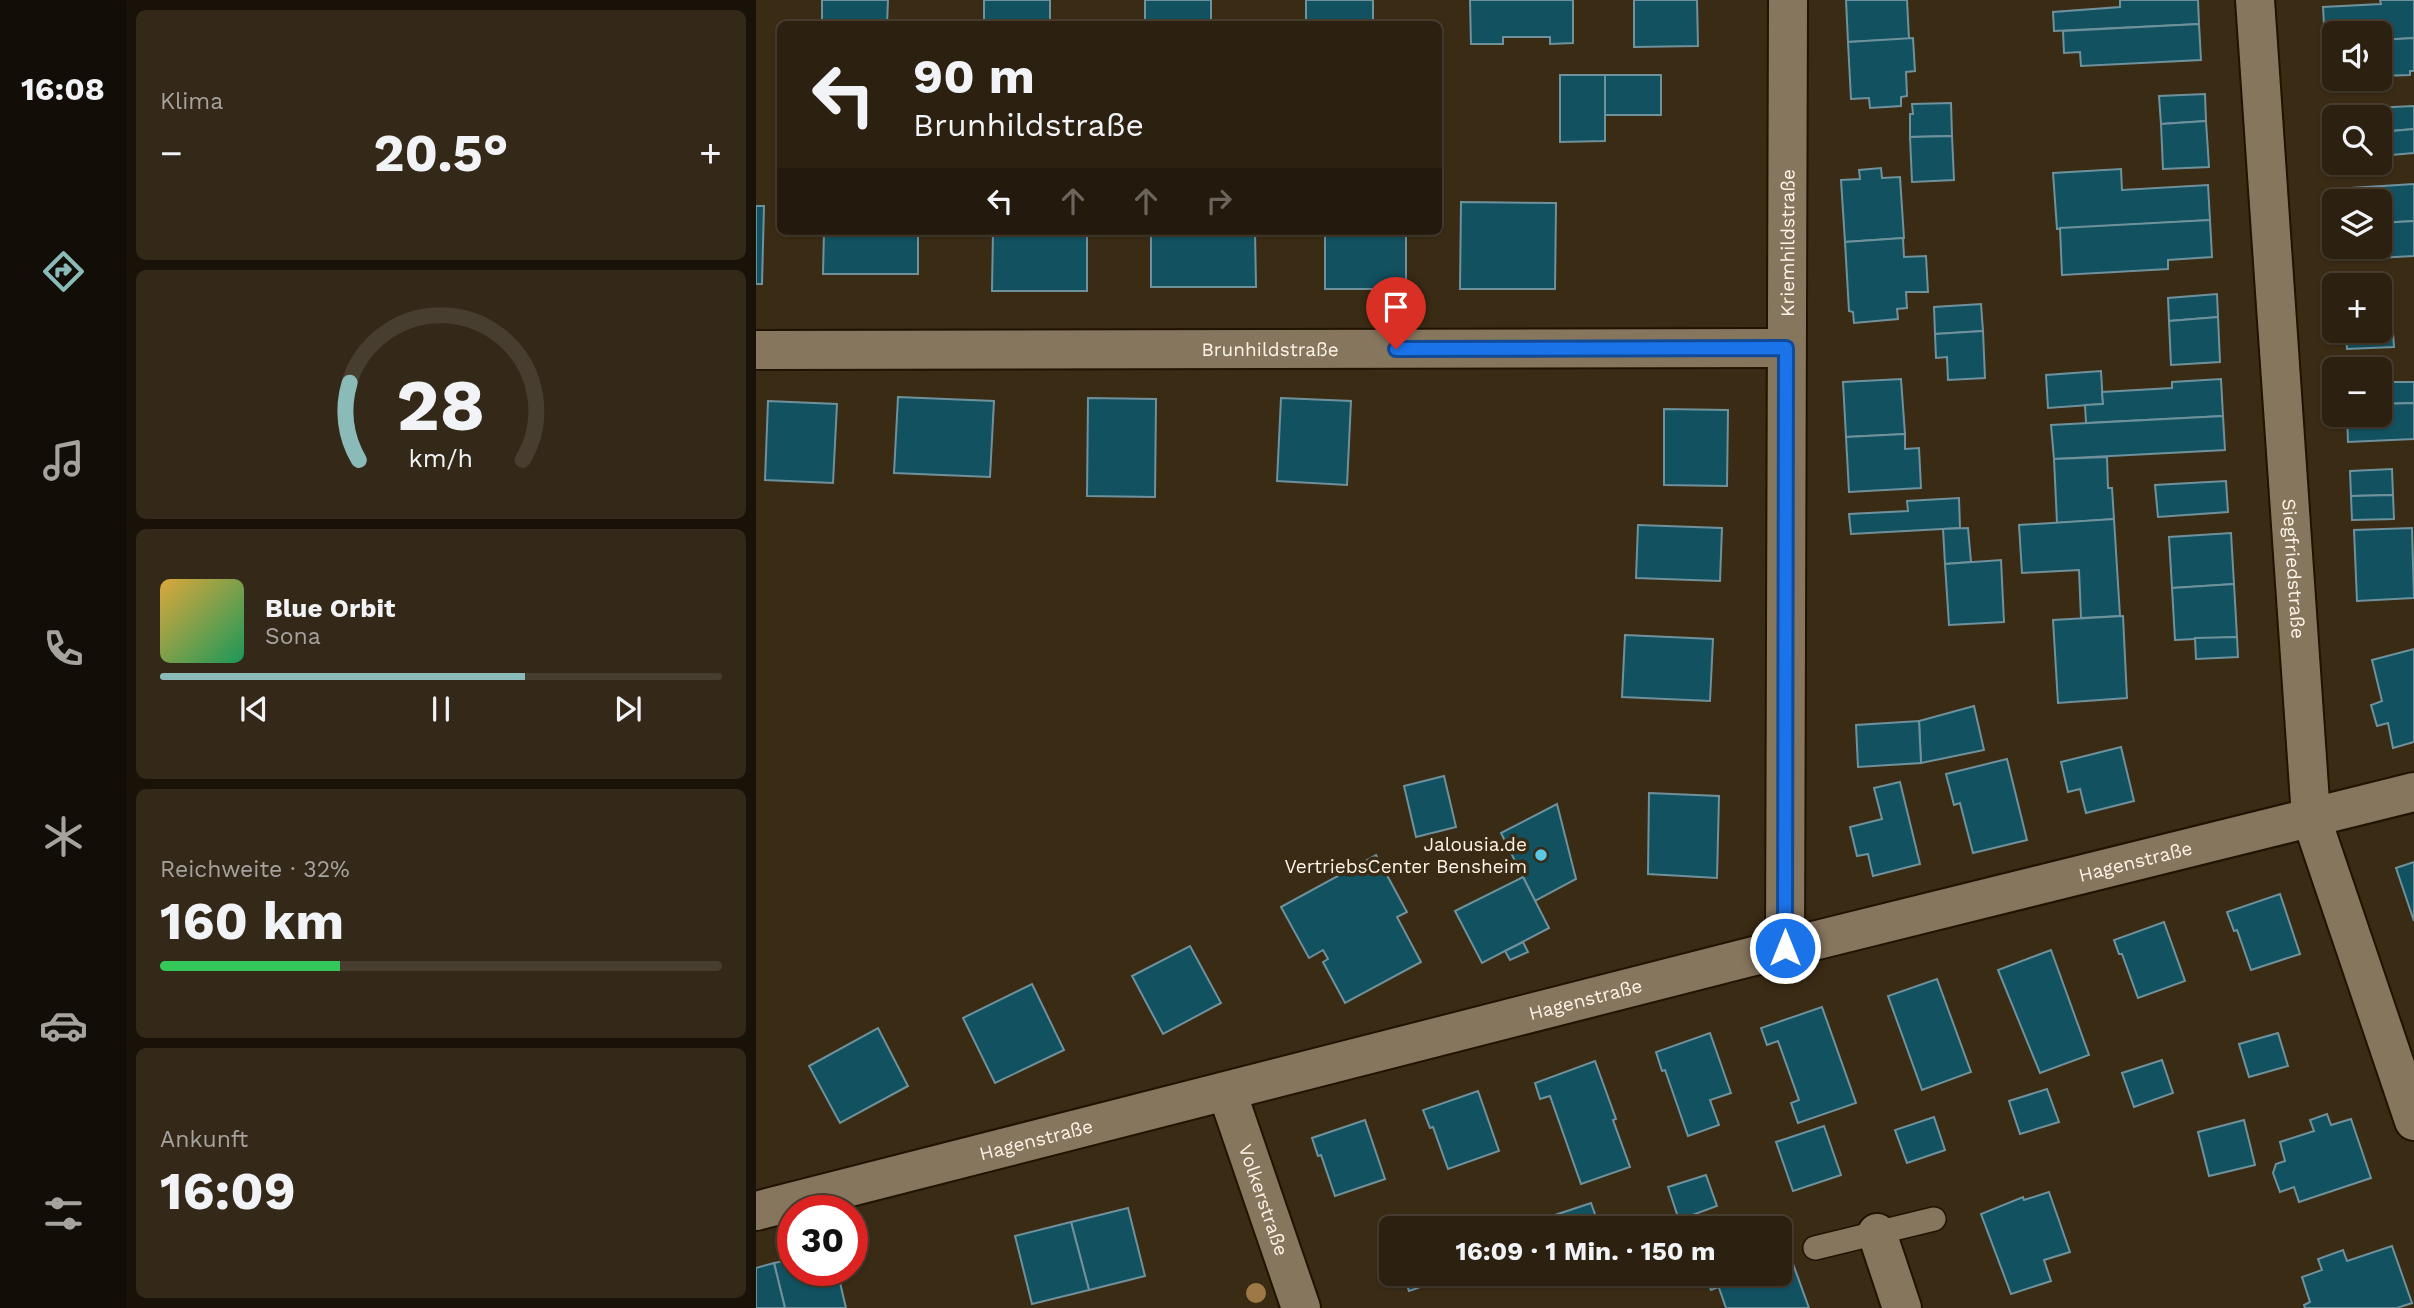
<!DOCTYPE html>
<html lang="de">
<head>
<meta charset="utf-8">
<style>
	body { margin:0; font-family:"Work Sans",sans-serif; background:#342819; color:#f1f3f6; height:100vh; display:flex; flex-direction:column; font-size:26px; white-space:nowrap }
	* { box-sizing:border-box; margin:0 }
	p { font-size:23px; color:#a6a39f }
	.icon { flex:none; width:38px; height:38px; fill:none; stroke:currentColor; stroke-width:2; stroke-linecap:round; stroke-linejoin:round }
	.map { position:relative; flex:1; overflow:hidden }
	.sheet { display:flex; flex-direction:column; gap:10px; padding:10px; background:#181209; width:630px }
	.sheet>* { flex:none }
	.top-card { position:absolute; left:21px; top:21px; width:665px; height:214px; border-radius:10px; box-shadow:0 2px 5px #0004,0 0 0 2px #483e30; background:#2c2010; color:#f1f3f6; overflow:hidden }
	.buttons { position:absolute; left:1566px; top:21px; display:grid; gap:14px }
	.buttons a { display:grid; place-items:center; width:70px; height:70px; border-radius:10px; background:#2c2010; box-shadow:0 2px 5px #0004,0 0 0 2px #483e30; font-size:35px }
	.speed { position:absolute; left:21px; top:1195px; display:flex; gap:14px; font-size:35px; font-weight:700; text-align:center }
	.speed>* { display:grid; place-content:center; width:91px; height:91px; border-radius:50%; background:#2c2010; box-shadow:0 2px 5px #0004,0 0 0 2px #483e30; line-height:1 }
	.speed .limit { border:10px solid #d22; background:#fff; color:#111 }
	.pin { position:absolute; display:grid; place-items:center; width:60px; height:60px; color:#fff; margin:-72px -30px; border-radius:50% 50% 50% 0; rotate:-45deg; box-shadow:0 0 7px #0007 }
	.pin .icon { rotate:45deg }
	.me { position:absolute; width:77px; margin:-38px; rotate:0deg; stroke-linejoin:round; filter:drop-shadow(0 0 5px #0008) }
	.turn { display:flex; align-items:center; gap:24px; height:147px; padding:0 21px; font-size:32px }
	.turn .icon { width:91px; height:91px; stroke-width:2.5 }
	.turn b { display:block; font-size:49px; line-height:60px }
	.lanes { display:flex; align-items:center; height:66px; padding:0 21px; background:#0003; justify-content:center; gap:35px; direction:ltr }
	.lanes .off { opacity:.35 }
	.big { font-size:52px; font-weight:700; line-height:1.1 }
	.sheet .tile { flex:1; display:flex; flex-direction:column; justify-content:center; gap:10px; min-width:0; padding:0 24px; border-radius:10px; background:#342819 }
	.sheet .dial { align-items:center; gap:0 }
	.dial svg { height:182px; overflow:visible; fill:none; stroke:#483e30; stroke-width:7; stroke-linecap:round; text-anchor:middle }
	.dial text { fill:#f1f3f6; stroke:none }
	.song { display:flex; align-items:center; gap:21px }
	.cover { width:84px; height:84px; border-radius:10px; background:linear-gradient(135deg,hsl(40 70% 55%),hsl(150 70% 35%)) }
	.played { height:7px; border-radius:4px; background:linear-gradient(90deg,#8bbbb9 65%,#483e30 65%) }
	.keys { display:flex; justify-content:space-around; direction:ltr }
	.heat { display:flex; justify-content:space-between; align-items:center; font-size:38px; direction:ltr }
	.charge { height:10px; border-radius:5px; background:linear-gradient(90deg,#34c759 32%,#483e30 0) }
	.trip { position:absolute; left:623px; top:1216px; width:413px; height:70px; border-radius:10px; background:#2c2010; box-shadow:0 2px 5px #0004,0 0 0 2px #483e30; font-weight:700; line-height:70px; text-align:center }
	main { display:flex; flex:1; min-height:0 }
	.tab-bar { display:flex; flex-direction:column; width:126px; justify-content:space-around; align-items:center; background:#120d06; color:#a6a39f }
	.tab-bar .icon { width:49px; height:49px }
	.tab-bar .on { color:#8bbbb9 }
	.tab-bar b { font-size:32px; color:#f1f3f6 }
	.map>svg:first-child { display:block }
	.building { fill:#125160; stroke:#6f919c; stroke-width:2 }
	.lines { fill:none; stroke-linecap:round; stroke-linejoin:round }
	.lane-casing { stroke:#201301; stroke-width:26 }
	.street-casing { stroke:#201301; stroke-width:42 }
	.lane { stroke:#87765e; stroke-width:23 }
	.street { stroke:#87765e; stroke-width:38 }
	.tree { fill:#9c7945 }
	.route-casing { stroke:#114b97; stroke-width:18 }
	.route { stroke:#1a73e8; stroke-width:12 }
	.poi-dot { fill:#5ac8e6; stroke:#3a2b15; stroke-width:2.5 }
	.labels { text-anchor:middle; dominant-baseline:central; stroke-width:7; stroke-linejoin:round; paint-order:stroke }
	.street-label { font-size:19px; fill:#fdf3e6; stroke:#3a2b15 }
	.poi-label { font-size:19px; fill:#fdf3e6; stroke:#3a2b15; text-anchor:end }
</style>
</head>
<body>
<main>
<nav class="tab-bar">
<b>16:08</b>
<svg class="icon on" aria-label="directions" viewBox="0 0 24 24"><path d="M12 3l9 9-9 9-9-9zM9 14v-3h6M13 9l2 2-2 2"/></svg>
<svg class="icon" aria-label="music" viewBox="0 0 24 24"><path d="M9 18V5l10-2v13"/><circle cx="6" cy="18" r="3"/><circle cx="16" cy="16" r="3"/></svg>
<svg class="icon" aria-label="phone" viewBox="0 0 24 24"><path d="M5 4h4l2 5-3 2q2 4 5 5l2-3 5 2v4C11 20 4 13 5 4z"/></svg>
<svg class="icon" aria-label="climate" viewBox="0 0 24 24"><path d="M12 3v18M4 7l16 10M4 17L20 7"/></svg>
<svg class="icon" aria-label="car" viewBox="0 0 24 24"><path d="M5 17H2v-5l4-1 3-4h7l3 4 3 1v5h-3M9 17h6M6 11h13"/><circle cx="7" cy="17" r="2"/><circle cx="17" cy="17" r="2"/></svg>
<svg class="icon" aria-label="filters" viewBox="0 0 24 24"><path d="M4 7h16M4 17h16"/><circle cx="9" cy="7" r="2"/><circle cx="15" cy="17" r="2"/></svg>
</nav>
<section class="sheet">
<div class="tile"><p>Klima</p>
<div class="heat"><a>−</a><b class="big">20.5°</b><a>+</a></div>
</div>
<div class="tile dial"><svg viewBox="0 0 100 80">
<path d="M14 69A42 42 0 1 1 86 69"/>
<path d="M14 69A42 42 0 0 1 10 35" stroke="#8bbbb9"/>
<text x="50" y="56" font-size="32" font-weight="700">28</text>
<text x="50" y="72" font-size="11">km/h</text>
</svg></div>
<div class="tile">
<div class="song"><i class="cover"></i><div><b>Blue Orbit</b><p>Sona</p></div></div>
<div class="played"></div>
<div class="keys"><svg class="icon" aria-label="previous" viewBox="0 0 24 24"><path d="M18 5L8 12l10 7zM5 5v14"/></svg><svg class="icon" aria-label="pause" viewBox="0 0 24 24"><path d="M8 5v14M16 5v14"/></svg><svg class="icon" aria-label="next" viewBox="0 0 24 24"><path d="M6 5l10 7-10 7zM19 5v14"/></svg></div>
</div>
<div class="tile"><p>Reichweite · 32%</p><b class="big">160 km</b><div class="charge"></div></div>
<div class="tile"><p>Ankunft</p><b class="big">16:09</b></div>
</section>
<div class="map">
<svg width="1658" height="1308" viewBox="0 0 1658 1308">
	<rect width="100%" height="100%" fill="#3a2b15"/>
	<g class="building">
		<path d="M66,0H132L131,24H66Z"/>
		<rect x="228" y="0" width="66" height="24"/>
		<rect x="389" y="0" width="66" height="24"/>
		<rect x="550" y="0" width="67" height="24"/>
		<path d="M714,0H817V43L794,44V37H747V44H715Z"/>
		<path d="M878,0H941L942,46L878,47Z"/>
		<path d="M1090,0H1151L1153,39L1092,42Z"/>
		<path d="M1364,0H1442L1443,24L1298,31L1297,12L1364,7Z"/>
		<path d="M1624,0H1658V38L1624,40V33H1578V42L1569,43L1567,7L1625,4Z"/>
		<path d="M1443,24L1445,60L1325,66L1324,52L1308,53L1307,31Z"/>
		<path d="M1157,38L1159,71L1150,72L1151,96L1145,97V106L1114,108L1113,98L1095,99L1092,42Z"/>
		<path d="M1658,38V71H1654V75L1624,76V40Z"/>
		<path d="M1578,42V79H1572L1569,43Z"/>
		<path d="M804,75H849V141L804,142Z"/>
		<rect x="849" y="75" width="56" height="40"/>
		<path d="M1449,94L1450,121L1405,124L1403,96Z"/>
		<path d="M1195,103L1196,136L1154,137V114H1157L1156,104Z"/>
		<path d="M1658,106V129L1624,132V117H1578V134H1575L1573,110Z"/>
		<path d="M1450,121L1453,167L1407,169L1405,124Z"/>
		<path d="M1658,129V153L1624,156V132Z"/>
		<path d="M1196,136L1198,180L1156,182L1154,137Z"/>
		<path d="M1125,168L1126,178L1144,177L1148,238L1089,242L1085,180L1104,179L1103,170Z"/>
		<path d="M1365,169L1366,190L1452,185L1454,220L1301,229L1297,173Z"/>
		<path d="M1658,184V221L1624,223V201H1580L1579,189Z"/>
		<path d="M705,202L800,203L799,289H704Z"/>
		<path d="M0,206H8L6,284H0Z"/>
		<path d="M1454,220L1456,257L1412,260V269L1306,275L1304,228Z"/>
		<path d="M1658,221V256L1583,260L1582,247H1624V223Z"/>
		<path d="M68,231H162V274H67Z"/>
		<path d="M237,231H331V291H236Z"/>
		<path d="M395,231H499L500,287H395Z"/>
		<rect x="569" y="231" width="81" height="58"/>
		<path d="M1147,238L1148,257L1170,256L1172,292H1150L1151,308L1141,309L1142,319L1098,323L1097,312L1093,311L1089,242Z"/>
		<path d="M1633,278L1638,347L1591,349L1590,331H1624V285H1587V281Z"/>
		<path d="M1461,294L1462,317L1413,321L1412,298Z"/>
		<path d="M1225,304L1227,331L1179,334L1178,307Z"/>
		<path d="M1462,317L1464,362L1415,365L1413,321Z"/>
		<path d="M1227,331L1229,378L1192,380L1191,357L1180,358L1179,334Z"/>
		<path d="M1636,368L1637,382H1658V403L1624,404V369H1611Z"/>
		<path d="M1345,371L1347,404L1292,408L1290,375Z"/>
		<path d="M1145,379L1149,434L1090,437L1087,382Z"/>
		<path d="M1465,379L1467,416L1330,423L1329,405L1347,404L1346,392L1416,388V382Z"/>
		<path d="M142,397L238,401L234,477L138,473Z"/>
		<path d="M332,398L400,399L399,497L331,496Z"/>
		<path d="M525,398L595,401L591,485L521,481Z"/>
		<path d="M12,401L81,404L77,483L9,480Z"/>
		<path d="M1658,403V439L1592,442L1591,415H1624V404Z"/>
		<path d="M908,409L972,410L971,486L908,485Z"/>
		<path d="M1467,416L1469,450L1298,459L1295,425Z"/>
		<path d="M1149,434V449L1163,448L1165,488L1093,492L1090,437Z"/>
		<path d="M1351,457L1352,488H1356L1358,519L1301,523L1298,459Z"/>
		<path d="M1636,469L1637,495L1595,496L1594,471Z"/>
		<path d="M1470,481L1472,512L1402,517L1399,485Z"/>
		<path d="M1637,495L1638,519L1596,520L1595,496Z"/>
		<path d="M1203,498L1204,528L1095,534L1093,514L1152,511L1151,501Z"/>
		<path d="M1358,519L1364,616L1325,618L1323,570L1266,573L1263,525Z"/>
		<path d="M882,525L966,528L964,581L880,578Z"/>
		<path d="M1212,528L1215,562L1189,564L1187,529Z"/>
		<path d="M1656,528L1658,598L1601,601L1598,530Z"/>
		<path d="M1475,533L1478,584L1416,588L1413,537Z"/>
		<path d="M1245,560L1248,622L1193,625L1189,564Z"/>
		<path d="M1478,584L1481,637L1419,640L1416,588Z"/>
		<path d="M1367,616L1371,698L1302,703L1297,620Z"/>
		<path d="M869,635L957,639L954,701L866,697Z"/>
		<path d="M1481,637L1482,657L1440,659L1439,638Z"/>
		<path d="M1658,649V742L1637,748L1632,723L1621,726L1615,705L1626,701L1616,660Z"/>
		<path d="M1218,706L1228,750L1165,763L1163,721Z"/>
		<path d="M1163,721L1165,763L1102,767L1100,725Z"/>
		<path d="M1365,747L1378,801L1330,813L1324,789L1312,792L1305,762Z"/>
		<path d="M1251,759L1271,840L1217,853L1204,803L1198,805L1190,774Z"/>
		<path d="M688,776L700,827L660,837L648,786Z"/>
		<path d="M1144,782L1164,864L1117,876L1112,854L1101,856L1094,827L1126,819L1118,788Z"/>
		<path d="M893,793L963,796L961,878L892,874Z"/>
		<path d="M801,804L820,879L779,901L745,833Z"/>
		<path d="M620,855L651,912L641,917L665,962L589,1003L567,962L572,959L567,950L553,958L525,907Z"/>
		<path d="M1658,862V921L1640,868Z"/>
		<path d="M767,877L793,928L726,963L699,911Z"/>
		<path d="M1524,894L1544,954L1495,970L1481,930L1478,931L1471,912Z"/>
		<path d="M1408,922L1429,981L1382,998L1366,954H1363L1358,940Z"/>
		<path d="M767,942L772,952L754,960L749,951Z"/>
		<path d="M434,946L465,1003L407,1034L376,976Z"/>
		<path d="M1295,950L1333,1055L1284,1073L1242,970Z"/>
		<path d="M1181,979L1215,1072L1166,1090L1132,996Z"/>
		<path d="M276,984L308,1050L239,1083L207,1018Z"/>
		<path d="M1066,1007L1100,1103L1042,1123L1035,1103L1043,1100L1022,1041L1011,1045L1005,1028Z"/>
		<path d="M122,1028L152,1086L84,1123L53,1066Z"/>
		<path d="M954,1033L975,1093L954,1100L963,1125L932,1136L909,1070L906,1071L900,1052Z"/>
		<path d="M1522,1033L1532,1066L1493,1077L1483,1044Z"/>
		<path d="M1406,1060L1417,1093L1378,1107L1366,1073Z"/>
		<path d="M839,1061L860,1119L857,1120L874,1167L825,1184L794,1096L784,1099L779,1083Z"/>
		<path d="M1291,1089L1303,1122L1264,1134L1253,1101Z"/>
		<path d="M722,1091L743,1151L692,1169L677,1127L674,1128L667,1110Z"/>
		<path d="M1571,1114L1575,1125L1595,1119L1615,1178L1543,1202L1538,1187L1524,1192L1517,1173L1520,1164L1529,1161L1524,1142L1558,1131L1554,1120Z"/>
		<path d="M1178,1117L1189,1150L1151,1163L1139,1130Z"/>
		<path d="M609,1120L629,1179L579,1196L565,1155L562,1156L556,1138Z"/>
		<path d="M1488,1120L1499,1165L1453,1176L1442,1132Z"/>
		<path d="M1068,1126L1085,1175L1037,1191L1020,1142Z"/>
		<path d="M950,1175L961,1206L923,1220L912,1187Z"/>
		<path d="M1293,1192L1314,1252L1288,1260L1295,1281L1255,1294L1225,1214L1267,1197L1268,1200Z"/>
		<path d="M835,1203L844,1228H800L796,1216Z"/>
		<path d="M372,1208L389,1276L333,1290L315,1222Z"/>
		<path d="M315,1222L333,1290L276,1304L259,1236Z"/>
		<path d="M1636,1246L1656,1303L1641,1308H1549L1548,1305L1554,1302L1546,1277L1566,1270L1562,1259L1587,1250L1591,1261Z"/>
		<path d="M37,1259V1270H81L90,1308H29L18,1263Z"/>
		<path d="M1036,1261L1053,1308H970L962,1285L997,1274H1024V1265Z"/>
		<path d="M18,1263L29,1308H0V1268Z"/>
		<path d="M647,1274H690L691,1278L653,1291Z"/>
		<path d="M949,1274H997L955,1290Z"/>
	</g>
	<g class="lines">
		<defs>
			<path id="lane" d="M1059,1248L1178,1219"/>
			<g id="street">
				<path id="s1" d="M1499,0L1555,817L1658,1121"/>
				<path id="s2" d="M0,350L1030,348"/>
				<path id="s3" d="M1029,948L1032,0"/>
				<path id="s4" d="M471,1092L545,1308"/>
				<path id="s5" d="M0,1211L1029,948L1658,792"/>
				<path d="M1121,1233L1146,1308"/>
			</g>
		</defs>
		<use href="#lane" class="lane-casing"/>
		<use href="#street" class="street-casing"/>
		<use href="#lane" class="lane"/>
		<use href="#street" class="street"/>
	</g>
	<circle class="tree" cx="500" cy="1293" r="10"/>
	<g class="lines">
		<defs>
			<path id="route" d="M640,349L1030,348L1029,948"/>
		</defs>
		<use href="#route" class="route-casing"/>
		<use href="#route" class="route"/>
	</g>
	<circle class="poi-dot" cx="785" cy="855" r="7"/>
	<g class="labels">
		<g class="street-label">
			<text stroke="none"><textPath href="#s3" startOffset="705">Kriemhildstraße</textPath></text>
			<text stroke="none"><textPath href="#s2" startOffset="514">Brunhildstraße</textPath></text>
			<text stroke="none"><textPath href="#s1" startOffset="570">Siegfriedstraße</textPath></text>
			<text stroke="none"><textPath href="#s5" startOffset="1423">Hagenstraße</textPath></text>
			<text stroke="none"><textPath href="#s5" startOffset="856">Hagenstraße</textPath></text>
			<text stroke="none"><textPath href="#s5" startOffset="289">Hagenstraße</textPath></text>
			<text stroke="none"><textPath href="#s4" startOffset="114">Volkerstraße</textPath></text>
		</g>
		<g class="poi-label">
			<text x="771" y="844">Jalousia.de<tspan x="771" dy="22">VertriebsCenter Bensheim</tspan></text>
		</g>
	</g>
</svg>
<div class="buttons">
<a><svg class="icon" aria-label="sound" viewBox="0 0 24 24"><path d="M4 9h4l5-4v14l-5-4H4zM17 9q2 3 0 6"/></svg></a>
<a><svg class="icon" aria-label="search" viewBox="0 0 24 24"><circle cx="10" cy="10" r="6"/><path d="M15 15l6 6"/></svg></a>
<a><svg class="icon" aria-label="layers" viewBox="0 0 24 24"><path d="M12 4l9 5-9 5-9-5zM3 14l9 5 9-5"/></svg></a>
<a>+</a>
<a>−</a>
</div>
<div class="speed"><div class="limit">30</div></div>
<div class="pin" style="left:640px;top:349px;background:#d93025"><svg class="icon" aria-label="arrive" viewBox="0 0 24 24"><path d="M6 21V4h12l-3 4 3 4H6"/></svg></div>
<svg class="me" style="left:1029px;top:948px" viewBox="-20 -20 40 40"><circle r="17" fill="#1a73e8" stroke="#fff" stroke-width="3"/><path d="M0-11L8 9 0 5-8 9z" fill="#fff"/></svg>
<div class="trip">16:09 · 1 Min. · 150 m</div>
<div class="top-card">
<div class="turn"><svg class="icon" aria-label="left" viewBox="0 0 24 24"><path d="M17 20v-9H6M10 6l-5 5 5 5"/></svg><div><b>90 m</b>Brunhildstraße</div></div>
<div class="lanes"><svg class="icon" aria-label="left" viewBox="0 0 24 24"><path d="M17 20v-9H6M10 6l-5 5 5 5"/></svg><svg class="icon off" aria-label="ahead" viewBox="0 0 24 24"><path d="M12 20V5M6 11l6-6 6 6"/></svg><svg class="icon off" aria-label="ahead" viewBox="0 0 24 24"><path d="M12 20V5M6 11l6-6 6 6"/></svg><svg class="icon off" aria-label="right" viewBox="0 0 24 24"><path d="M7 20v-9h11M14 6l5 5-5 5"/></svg></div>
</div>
</div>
</main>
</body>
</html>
